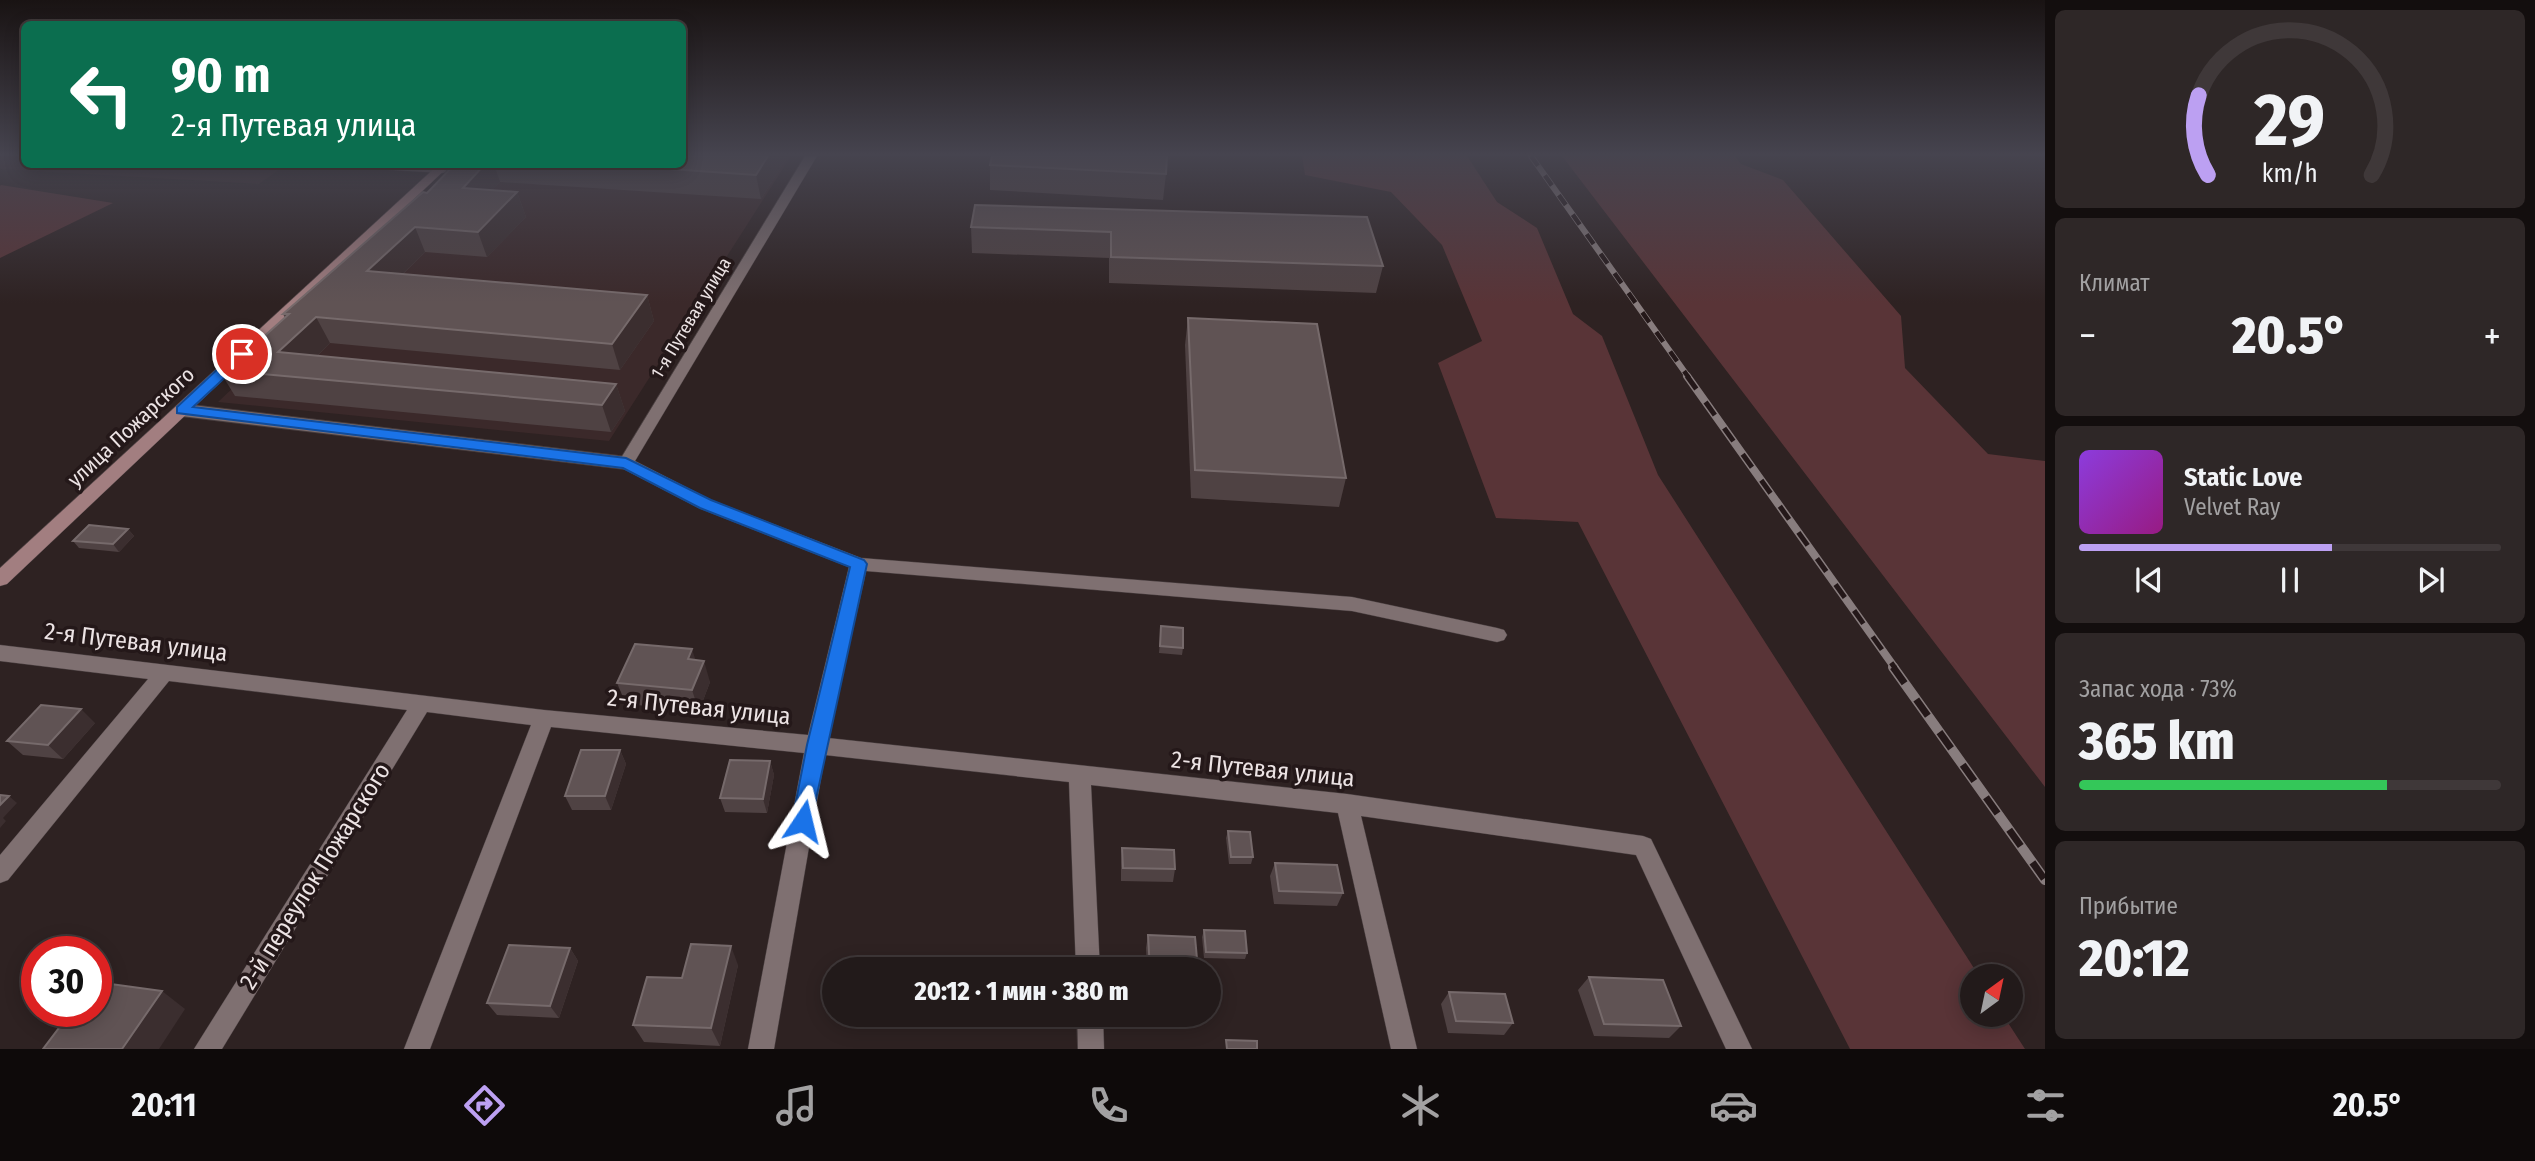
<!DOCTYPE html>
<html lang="ru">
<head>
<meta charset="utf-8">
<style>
	body { margin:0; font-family:"Fira Sans Condensed",sans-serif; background:#2e2727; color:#f1f3f6; height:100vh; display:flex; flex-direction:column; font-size:26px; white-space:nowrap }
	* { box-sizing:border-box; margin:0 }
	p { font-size:23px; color:#a2a1a2 }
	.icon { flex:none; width:38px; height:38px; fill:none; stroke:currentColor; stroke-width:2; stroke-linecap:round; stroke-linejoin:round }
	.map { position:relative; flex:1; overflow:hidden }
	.drawer { display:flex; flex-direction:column; gap:10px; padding:10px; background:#130e0e; width:490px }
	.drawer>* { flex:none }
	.top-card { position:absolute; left:21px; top:21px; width:665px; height:147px; border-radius:10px; box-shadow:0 4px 18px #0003,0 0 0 2px #3f3839; background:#0b6e4f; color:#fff; overflow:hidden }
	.needle { width:46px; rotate:33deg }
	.buttons { position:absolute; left:1960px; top:964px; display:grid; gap:14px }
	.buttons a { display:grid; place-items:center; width:63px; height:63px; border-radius:50%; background:#221a1a; box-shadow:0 4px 18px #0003,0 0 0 2px #3f3839; font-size:35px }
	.speed { position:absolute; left:21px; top:936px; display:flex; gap:14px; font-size:35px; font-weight:700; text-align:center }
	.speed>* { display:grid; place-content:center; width:91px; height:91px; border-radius:50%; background:#221a1a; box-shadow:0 4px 18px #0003,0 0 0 2px #3f3839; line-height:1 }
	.speed .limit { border:10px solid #d22; background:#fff; color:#111 }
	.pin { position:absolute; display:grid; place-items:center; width:60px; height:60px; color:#fff; margin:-30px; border:4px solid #fff; border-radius:50%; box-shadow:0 2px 7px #0007 }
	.me { position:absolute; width:77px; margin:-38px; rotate:10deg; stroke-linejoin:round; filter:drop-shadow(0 0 5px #0008) }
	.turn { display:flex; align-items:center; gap:24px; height:147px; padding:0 35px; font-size:32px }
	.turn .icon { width:91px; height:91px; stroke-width:2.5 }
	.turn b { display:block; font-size:49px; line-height:60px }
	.big { font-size:52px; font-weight:800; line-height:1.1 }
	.drawer .card { flex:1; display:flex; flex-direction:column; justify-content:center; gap:10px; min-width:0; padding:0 24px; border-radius:10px; background:#2e2727 }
	.drawer .dial { align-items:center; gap:0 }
	.dial svg { height:182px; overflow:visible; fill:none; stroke:#3f3839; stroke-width:7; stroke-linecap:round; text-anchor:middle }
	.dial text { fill:#f1f3f6; stroke:none }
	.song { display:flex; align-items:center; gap:21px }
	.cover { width:84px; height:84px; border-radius:10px; background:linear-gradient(135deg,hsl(270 70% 55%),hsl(310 70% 35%)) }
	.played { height:7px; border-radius:4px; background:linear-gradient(90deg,#bca0f2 60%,#3f3839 60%) }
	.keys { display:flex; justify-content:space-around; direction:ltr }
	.heat { display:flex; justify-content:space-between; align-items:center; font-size:38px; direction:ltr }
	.charge { height:10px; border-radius:5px; background:linear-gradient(90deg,#34c759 73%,#3f3839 0) }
	.trip { position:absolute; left:822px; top:957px; width:399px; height:70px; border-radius:35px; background:#221a1a; box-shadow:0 4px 18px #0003,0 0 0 2px #3f3839; font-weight:800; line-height:70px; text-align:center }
	.tabs { display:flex; height:112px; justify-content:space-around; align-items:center; background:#0e0a0a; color:#a2a1a2 }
	.tabs .icon { width:49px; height:49px }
	.tabs .active { color:#bca0f2 }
	.tabs b { font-size:32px; color:#f1f3f6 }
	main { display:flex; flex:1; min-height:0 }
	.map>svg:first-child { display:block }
	.built { fill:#3b292a }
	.green { fill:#593437 }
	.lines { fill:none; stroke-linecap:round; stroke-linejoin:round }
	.lane-far1-casing { stroke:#493f40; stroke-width:11 }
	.lane-casing { stroke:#493f40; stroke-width:14 }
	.street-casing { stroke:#493f40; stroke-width:1 }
	.secondary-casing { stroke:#493f40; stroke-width:1 }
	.lane-far1 { stroke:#7f7071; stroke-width:10 }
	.lane { stroke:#7f7071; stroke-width:12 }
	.street { fill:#7f7071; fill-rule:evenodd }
	.secondary { fill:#a27e80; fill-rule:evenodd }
	.rail-far2-casing { stroke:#887d7e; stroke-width:6 }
	.rail-far1-casing { stroke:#887d7e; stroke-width:8 }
	.rail-casing { stroke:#887d7e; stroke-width:10 }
	.rail-far2 { stroke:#241819; stroke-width:4.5; stroke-dasharray:12; stroke-linecap:butt }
	.rail-far1 { stroke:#241819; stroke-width:5; stroke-dasharray:16; stroke-linecap:butt }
	.rail { stroke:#241819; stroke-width:7; stroke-dasharray:20; stroke-linecap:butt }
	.wall { fill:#4f4243 }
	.shaded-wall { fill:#3b2e2f }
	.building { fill:#605354; stroke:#766a6b; stroke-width:2 }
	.route { fill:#1a73e8; stroke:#114b97; stroke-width:2 }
	.labels { text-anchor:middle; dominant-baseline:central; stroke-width:7; stroke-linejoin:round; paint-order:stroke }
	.far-street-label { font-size:18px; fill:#ece3e4; stroke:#241819 }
	.street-label { font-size:21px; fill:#ece3e4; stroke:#241819 }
	.near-street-label { font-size:24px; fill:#ece3e4; stroke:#241819 }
</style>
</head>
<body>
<main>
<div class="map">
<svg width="2045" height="1049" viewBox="0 0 2045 1049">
	<rect width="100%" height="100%" fill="#2e2222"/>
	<g class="built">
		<path d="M0,156H24V164L285,165L259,184L0,169Z"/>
		<path d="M683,156H791L609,441L218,402L469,165L682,164Z"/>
	</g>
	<g class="green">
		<path d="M1302,156H1467L1497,202L1537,228L1573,314L1602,336L1658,475L1979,976H1972V1015H2003L2025,1049H1850L1578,522L1496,518L1438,363L1482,341L1442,245L1391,192L1305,175Z"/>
		<path d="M1562,156H1735L1741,164L1783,180L1901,316L1905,368L1988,454L2045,461V787Z"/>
		<path d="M0,186L1,185L113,203L0,258Z"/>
	</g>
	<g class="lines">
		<defs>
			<path id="lane-far1" d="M377,164L442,168"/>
			<path id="lane" d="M182,410L626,463"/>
			<g id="street">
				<path d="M805,156H817L635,461L711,500L861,558L1352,597L1497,628L1504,630L1507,635L1504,640L1497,642L1352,611L866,571L828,738L1347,794L1643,836L1651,839L1752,1049H1726L1636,855L1361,816L1417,1049H1391L1338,813L1091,785L1100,970H1076L1069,782L825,755L774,1049H748L804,753L551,727L430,1049H404L531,725L427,712L222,1049H194L407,710L169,681L8,880L0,883V855L148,679L0,661V645L544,710L808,735L849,567L699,508L620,467L618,463Z"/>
				<path d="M1077,1015H1103L1104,1049H1078Z"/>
			</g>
			<path id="secondary" d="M439,164H451L7,584L0,586V568Z"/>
		</defs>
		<use href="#lane-far1" class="lane-far1-casing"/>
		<use href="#lane" class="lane-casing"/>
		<use href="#street" class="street-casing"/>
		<use href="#secondary" class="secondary-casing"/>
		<use href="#lane-far1" class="lane-far1"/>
		<use href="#lane" class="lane"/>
		<use href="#street" class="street"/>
		<use href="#secondary" class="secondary"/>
		<defs>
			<path id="rail-far2" d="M1531,156L1689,378"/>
			<path id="rail-far1" d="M1687,376L1895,668"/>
			<path id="rail" d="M1893,667L2045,880"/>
		</defs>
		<use href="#rail-far2" class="rail-far2-casing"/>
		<use href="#rail-far1" class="rail-far1-casing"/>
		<use href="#rail" class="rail-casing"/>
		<use href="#rail-far2" class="rail-far2"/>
		<use href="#rail-far1" class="rail-far1"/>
		<use href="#rail" class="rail"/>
	</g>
	<g class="wall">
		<path d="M682,156H788L761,199L500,182L492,190L517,192L526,217L487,257L425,252L403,274L647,295L654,321L620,370L330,343L317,356L616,384L625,411L611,432L235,396L219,370L250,349L285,318L283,314L427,193L455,164H682Z"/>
		<path d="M990,165L1166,174L1163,200L990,190Z"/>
		<path d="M975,205L1383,266L1376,293L1109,283V258L972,253L971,227Z"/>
		<path d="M1188,318L1346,478L1339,507L1191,498L1185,345Z"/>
		<path d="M128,529L134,536L119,552L79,548L73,541Z"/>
		<path d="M1161,626L1183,648L1182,655L1159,653Z"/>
		<path d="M695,660L710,682L699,711L626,704L617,683Z"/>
		<path d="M95,723L63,759L23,755L7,741Z"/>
		<path d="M620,750L626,764L611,810H572L565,796Z"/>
		<path d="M770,761L774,775L767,813L725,812L720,798Z"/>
		<path d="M1228,831L1253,857L1251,864H1229L1226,838Z"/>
		<path d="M1122,848L1175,869L1173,882L1121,881V862Z"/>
		<path d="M1275,863L1343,893L1337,906L1274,904L1270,876Z"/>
		<path d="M1204,930L1247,953L1245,959L1204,958L1202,937Z"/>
		<path d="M1148,935L1198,970H1147L1146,948Z"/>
		<path d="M570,948L578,961L559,1018L497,1015L487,1003Z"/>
		<path d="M738,965L720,1046L644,1042L633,1025L682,978Z"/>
		<path d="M1589,977L1681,1026L1669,1038L1594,1036L1578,990Z"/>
		<path d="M1449,992L1513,1023L1504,1035L1448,1033L1441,1004Z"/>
	</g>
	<g class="shaded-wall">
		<path d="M768,156H788L761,199L756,175Z"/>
		<path d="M485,164H494L500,182L472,213L463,188Z"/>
		<path d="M517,192L526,217L487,257L478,232Z"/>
		<path d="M415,227L425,252L379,297L367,271Z"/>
		<path d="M647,295L654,321L620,370L612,344Z"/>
		<path d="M316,317L330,343L295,377L278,352Z"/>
		<path d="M616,384L625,411L611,432L602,405Z"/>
		<path d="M128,529L134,536L119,552L113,544Z"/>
		<path d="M692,649L699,671L688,659Z"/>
		<path d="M704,661L710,682L699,711L692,690Z"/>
		<path d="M81,709L95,723L63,759L48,745Z"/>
		<path d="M620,750L626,764L611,810L605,796Z"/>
		<path d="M770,761L774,775L767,813L763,799Z"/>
		<path d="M9,796L17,803L3,818L6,821L0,828V805Z"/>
		<path d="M731,946L738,965L720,1046L711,1028Z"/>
		<path d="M570,948L578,961L559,1018L550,1006Z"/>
		<path d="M162,991L185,1009L159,1049H122Z"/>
	</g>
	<g class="building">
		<path d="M682,156H768L756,175L597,164H682Z"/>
		<path d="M992,156H1167L1166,174L990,165Z"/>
		<path d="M455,164H485L463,188L517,192L478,232L415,227L367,271L647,295L612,344L316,317L278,352L616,384L602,405L219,370L242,349H250L289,314H283L423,192L427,193Z"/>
		<path d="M975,205L1367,217L1383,266L1111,257V232L971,227Z"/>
		<path d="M1188,318L1317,324L1346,478L1195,470Z"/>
		<path d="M89,525L128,529L113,544L73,541Z"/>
		<path d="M1161,626L1183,628V648L1160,646Z"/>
		<path d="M635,644L692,649L688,659L704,661L692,690L617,683Z"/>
		<path d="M41,705L81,709L48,745L7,741Z"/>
		<path d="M581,750H620L605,796H565Z"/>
		<path d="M730,760L770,761L763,799L720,798Z"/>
		<path d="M0,795L9,796L0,805Z"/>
		<path d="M1228,831L1250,832L1253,857H1231Z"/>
		<path d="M1122,848L1174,850L1175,869L1123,868Z"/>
		<path d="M1275,863L1337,865L1343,893L1279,891Z"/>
		<path d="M1204,930L1245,931L1247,953L1206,952Z"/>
		<path d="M1148,935L1195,937L1198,970H1150Z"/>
		<path d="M691,944L731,946L711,1028L633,1025L647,977L682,978Z"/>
		<path d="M509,945L570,948L550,1006L487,1003Z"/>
		<path d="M1589,977L1663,980L1681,1026L1604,1024Z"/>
		<path d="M96,982L162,991L122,1049H43L71,1012H96Z"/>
		<path d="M1449,992L1505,994L1513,1023L1456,1021Z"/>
		<path d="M1226,1040L1257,1041V1049H1227Z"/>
	</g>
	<linearGradient id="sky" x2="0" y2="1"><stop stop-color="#191313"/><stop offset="0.51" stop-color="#46444f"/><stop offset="1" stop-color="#46444f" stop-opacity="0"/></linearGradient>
	<rect width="2045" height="303" fill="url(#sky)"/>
	<path class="route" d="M242,350L249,354L247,357L193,407L626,458L711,500L864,560L867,564L810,827L803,830L795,827L792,821L807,745L850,567L700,508L623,468L177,413V407L237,351Z"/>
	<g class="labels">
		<g class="far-street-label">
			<text transform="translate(691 318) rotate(-59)">1-я Путевая улица</text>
		</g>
		<g class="street-label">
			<text transform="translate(131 427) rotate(-43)">улица Пожарского</text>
		</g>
		<g class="near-street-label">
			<text transform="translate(136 642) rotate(7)">2-я Путевая улица</text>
			<text transform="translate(699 707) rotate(6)">2-я Путевая улица</text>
			<text transform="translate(1263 769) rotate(6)">2-я Путевая улица</text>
			<text transform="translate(315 876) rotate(-58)">2-й переулок Пожарского</text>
		</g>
	</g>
</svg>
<div class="buttons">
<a><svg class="needle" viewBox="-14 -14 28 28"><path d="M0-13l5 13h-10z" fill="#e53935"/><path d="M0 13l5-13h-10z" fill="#a2a1a2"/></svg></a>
</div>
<div class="speed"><div class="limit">30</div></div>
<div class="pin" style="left:242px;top:354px;background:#d93025"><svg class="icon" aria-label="arrive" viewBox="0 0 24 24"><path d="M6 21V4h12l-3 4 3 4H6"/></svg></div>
<svg class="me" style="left:803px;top:821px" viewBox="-20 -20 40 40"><path d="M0-17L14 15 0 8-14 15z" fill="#1a73e8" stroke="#fff" stroke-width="4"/></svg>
<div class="trip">20:12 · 1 мин · 380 m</div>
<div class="top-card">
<div class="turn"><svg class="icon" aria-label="left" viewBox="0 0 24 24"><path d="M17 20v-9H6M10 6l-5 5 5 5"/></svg><div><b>90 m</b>2-я Путевая улица</div></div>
</div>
</div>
<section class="drawer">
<div class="card dial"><svg viewBox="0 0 100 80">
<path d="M14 69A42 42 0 1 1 86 69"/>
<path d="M14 69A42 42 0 0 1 10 34" stroke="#bca0f2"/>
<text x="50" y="56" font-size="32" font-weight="700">29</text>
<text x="50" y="72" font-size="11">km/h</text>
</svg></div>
<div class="card"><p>Климат</p>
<div class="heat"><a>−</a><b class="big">20.5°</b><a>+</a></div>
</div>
<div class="card">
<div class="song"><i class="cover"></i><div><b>Static Love</b><p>Velvet Ray</p></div></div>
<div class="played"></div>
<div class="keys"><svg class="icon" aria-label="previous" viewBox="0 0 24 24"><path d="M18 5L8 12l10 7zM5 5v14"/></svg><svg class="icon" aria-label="pause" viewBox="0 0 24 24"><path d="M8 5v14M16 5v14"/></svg><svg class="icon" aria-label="next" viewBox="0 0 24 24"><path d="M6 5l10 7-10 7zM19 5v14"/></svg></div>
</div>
<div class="card"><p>Запас хода · 73%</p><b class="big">365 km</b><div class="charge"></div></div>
<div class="card"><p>Прибытие</p><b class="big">20:12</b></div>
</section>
</main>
<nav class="tabs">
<b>20:11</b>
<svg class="icon active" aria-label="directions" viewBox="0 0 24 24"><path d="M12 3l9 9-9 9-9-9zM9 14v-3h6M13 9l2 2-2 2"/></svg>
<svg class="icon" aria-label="music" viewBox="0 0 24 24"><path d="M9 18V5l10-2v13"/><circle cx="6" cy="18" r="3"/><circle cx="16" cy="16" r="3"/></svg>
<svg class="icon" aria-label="phone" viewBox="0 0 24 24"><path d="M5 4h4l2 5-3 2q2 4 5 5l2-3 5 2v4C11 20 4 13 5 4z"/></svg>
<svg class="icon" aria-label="climate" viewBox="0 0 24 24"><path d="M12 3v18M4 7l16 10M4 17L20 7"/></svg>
<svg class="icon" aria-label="car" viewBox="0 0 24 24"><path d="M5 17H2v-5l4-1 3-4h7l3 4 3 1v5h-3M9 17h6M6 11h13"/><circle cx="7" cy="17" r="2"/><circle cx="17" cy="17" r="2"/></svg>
<svg class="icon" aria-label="filters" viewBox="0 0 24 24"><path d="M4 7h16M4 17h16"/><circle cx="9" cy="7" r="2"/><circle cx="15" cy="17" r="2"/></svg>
<b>20.5°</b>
</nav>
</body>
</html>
